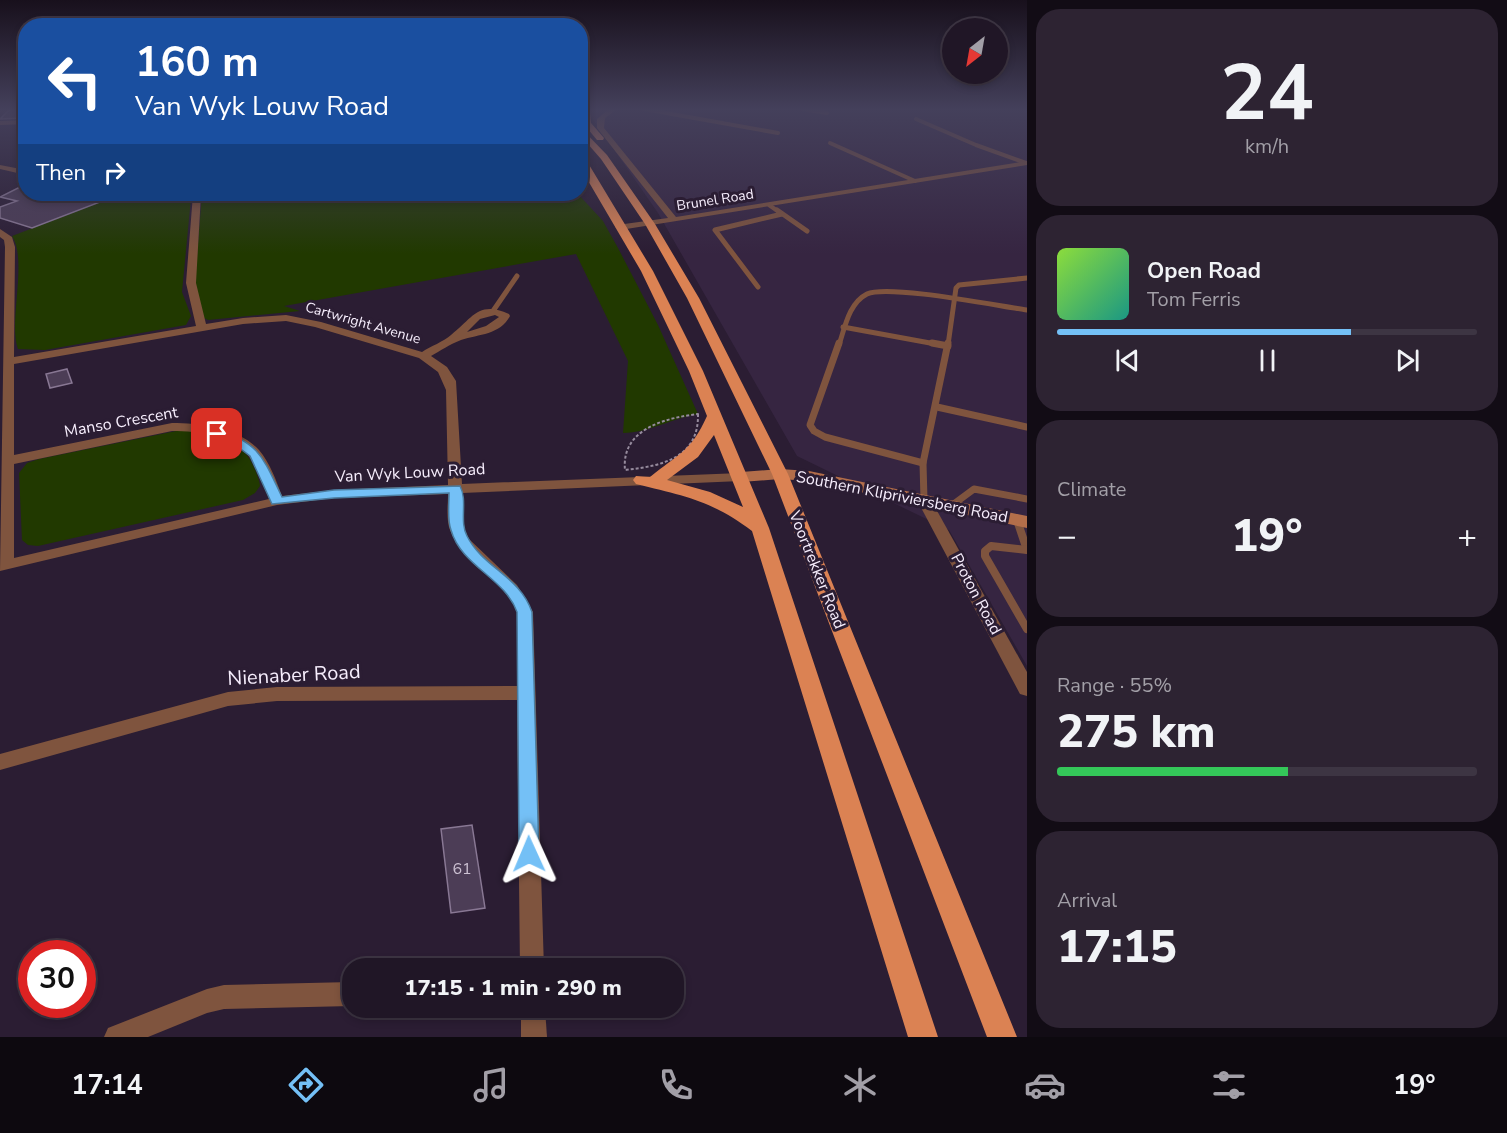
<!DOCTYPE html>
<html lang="en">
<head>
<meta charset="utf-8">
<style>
	body { margin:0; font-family:"Nunito Sans",sans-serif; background:#2d2332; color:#f1f3f6; height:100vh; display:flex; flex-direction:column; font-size:22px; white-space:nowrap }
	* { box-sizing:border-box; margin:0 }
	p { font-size:20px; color:#a29fa7 }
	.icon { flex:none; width:33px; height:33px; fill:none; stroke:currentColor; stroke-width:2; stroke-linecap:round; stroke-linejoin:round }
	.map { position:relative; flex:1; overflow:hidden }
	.details { display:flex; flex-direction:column; gap:9px; padding:9px; background:#120c15; width:480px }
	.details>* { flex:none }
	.banner { position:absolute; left:18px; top:18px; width:570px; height:183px; border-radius:24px; box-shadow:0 3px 9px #0003,0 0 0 2px #3d3543; background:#1a4fa0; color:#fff; overflow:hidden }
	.needle { width:39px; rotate:211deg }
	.tools { position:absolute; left:942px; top:18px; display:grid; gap:12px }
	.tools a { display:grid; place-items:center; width:66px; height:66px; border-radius:50%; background:#201626; box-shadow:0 3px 9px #0003,0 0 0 2px #3d3543; font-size:30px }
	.speed { position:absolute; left:18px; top:940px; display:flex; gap:12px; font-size:30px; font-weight:700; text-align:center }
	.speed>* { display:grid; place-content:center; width:78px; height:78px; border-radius:50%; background:#201626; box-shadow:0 3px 9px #0003,0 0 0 2px #3d3543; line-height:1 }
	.speed .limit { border:9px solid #d22; background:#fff; color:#111 }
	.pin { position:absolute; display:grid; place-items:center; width:51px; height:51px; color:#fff; margin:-26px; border-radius:12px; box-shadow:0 3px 9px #0006 }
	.me { position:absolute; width:66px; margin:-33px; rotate:359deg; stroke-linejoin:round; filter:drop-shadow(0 0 4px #0008) }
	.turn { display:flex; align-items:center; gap:21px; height:126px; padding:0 18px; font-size:27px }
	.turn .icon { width:78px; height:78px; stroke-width:2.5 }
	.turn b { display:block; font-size:42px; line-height:51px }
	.then { display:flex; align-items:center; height:57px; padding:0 18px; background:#0003; gap:12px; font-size:22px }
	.big { font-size:45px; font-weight:800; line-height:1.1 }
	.details .widget { flex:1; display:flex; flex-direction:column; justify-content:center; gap:9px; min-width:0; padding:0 21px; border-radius:24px; background:#2d2332 }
	.details .dial { align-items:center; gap:0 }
	.dial b { font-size:78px; line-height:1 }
	.song { display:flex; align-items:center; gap:18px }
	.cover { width:72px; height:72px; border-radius:9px; background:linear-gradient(135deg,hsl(90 70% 55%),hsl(170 70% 35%)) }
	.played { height:6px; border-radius:3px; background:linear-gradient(90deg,#74c0f6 70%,#3d3543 70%) }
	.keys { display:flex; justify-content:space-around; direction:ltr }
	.heat { display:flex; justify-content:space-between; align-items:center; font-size:33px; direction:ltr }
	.charge { height:9px; border-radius:4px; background:linear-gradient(90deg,#34c759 55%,#3d3543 0) }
	.trip { position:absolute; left:342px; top:958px; width:342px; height:60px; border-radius:24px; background:#201626; box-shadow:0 3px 9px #0003,0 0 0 2px #3d3543; font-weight:800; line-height:60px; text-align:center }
	.tab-bar { display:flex; height:96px; justify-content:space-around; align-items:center; background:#0d090f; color:#a29fa7 }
	.tab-bar .icon { width:42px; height:42px }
	.tab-bar .selected { color:#74c0f6 }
	.tab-bar b { font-size:27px; color:#f1f3f6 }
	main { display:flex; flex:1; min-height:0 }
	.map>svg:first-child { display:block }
	.built { fill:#362541 }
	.green { fill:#213900 }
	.building { fill:#4c3d56; stroke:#897894; stroke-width:1.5 }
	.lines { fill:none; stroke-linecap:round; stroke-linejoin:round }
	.path { stroke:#968b9d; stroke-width:2; stroke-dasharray:3 2; stroke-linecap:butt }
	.lane-far3 { stroke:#7f543e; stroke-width:4 }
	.lane-far2 { stroke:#7f543e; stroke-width:5 }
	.lane-far1 { stroke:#7f543e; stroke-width:7 }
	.lane { stroke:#7f543e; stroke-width:8 }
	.street { fill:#7f543e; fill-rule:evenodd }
	.secondary { fill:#b36e4a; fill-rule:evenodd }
	.primary { fill:#db8253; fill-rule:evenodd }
	.route { fill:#74c0f6; stroke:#4b7da0; stroke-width:1.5 }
	.labels { text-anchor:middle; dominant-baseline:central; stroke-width:6; stroke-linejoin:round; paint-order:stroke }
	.far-street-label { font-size:14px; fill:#f6edfc; stroke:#2b1d33 }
	.street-label { font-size:16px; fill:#f6edfc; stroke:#2b1d33 }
	.near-number-label { font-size:16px; fill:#ccc1d2 }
	.near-street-label { font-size:20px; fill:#f6edfc; stroke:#2b1d33 }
</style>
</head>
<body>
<main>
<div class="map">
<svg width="1027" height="1037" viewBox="0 0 1027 1037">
	<rect width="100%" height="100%" fill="#2b1d33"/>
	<path class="built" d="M586,109H1027V666L949,530L797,456L658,213Z"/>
	<g class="green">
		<path d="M163,194H188L191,198L182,292L191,316L186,325L45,350L18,349C8,323 28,260 12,236L112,198Z"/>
		<path d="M202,194H578L603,221L618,248L658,325L698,414C672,418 649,433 623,433L628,361L576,254L284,306L300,311L208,320L204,318L195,283Z"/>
		<path d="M181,430C201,431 228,439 244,452C251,458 259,477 260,486L255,493L243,500L38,546L28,545L22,540L19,473L27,463L39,459Z"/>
	</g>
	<g class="building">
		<path d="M10,109H26V118L0,119Z"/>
		<path d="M26,184V194H67L100,202L32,228L0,218V207L17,201L0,197Z"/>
		<path d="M67,369L72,383L50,388L46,374Z"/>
		<path d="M472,825L485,908L451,913L441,829Z"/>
	</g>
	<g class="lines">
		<path class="path" d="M698,414C699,458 662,466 625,470C621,429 665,418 698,414Z"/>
		<g class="lane-far3">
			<path d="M644,109L778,133"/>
			<path d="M802,109L827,113"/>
			<path d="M916,119L976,145L1026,163"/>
			<path d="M830,143L915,181"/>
			<path d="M769,205L779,212"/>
		</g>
		<g class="lane-far2">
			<path d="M777,210L807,231"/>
			<path d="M758,287L715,230L782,214"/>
			<path d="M493,311L517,276"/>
			<path d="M843,327L941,345"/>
			<path d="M839,345C845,327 849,303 867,294C888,284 998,306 1027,310"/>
			<path d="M948,345L956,288L959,285L1027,278"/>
		</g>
		<g class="lane-far1">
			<path d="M839,343L810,425L814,431L825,437L923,463"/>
			<path d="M932,343L948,346"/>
			<path d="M937,407L1027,427"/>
			<path d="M924,500L923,463L948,343"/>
			<path d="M951,506L974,489L1027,499"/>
		</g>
		<g class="lane">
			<path d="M1017,520L1027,550"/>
			<path d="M1027,550L991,546L985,551V556L1027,629"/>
		</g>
		<g class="street">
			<path d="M609,109H617L605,118L604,128L676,217L1027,161V165L620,230L615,227L617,225L668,218L597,128V119Z"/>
			<path d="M26,120V124L0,125V121Z"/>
			<path d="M0,165L26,170V175L0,169Z"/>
			<path d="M105,194H144L140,197H109Z"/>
			<path d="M193,194H201L196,283L206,324L243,318L286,315L321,322L422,352C431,346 443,342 451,335C472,319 478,300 509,314L510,316C500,335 479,334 461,340C450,344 440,351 431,356L447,367L456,381L462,484L741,473L748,477L741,481L462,493L464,528L469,539L517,585L533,612L544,969H520L517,700L277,701L228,706L0,770V754L228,692L277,687L517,686C517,667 520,628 517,612C510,583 462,563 450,530C446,520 448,505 448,494L334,498L277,505L0,571L5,247L4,240L0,237V229L12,237L15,247L14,357L196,326L186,283ZM495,315L499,317L486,326L467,332L480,319ZM286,321L315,327L419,358L438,372L446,390L448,485L334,490L282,496C276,480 270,463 259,450C239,428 200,423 172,423L14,455V364L243,324ZM172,431C198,431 235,435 251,459C259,471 264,485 269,499L14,558V464Z"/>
			<path d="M924,496L931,500L1027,672V696L1020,694L917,500Z"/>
			<path d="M352,982V1006L224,1009L207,1013L148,1037H104L108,1028L207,989L224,985Z"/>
			<path d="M521,1008H545L547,1037H521Z"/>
		</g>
		<path class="secondary" d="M780,469L809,471L1027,516V528L809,481L780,479L741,482L735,481L733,477L735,473L741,472Z"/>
		<g class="primary">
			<path d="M582,109H590L591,123L604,138L603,140H597L583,123Z"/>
			<path d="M580,127L607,155L655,224L699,298L788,474L1017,1037H987L772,474L687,298L645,224L601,159L580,135Z"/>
			<path d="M580,155L585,158L653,271L703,371L769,528L938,1037H908L752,531C711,500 684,496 636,484L633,480L636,476L650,477C678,454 691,452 707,416L689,371L641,271L580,167ZM714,435L743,507L710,492L667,480L698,457Z"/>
		</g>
	</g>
	<linearGradient id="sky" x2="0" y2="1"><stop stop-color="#18101c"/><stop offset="0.43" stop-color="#44405b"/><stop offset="1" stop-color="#44405b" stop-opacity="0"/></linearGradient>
	<rect width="1027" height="254" fill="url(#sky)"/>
	<path class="route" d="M217,430C260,442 264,460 282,497L334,490L460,486C468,501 459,521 467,536C483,568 520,576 532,612L539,854L536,860L529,863L522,860L519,854L517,612C505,578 461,566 451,530C447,519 449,505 449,493L334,498L272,504L250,456L235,445L213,436L211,434Z"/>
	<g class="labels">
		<g class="far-street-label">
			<text transform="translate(715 200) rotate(-9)">Brunel Road</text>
			<text transform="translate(363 323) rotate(16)">Cartwright Avenue</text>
		</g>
		<g class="street-label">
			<text transform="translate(121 422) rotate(-10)">Manso Crescent</text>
			<text transform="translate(410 473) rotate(-3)">Van Wyk Louw Road</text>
			<text transform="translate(902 497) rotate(11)">Southern Klipriviersberg Road</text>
			<text transform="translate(817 570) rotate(68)">Voortrekker Road</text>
			<text transform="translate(976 594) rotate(62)">Proton Road</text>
		</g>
		<g class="near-number-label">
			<text x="462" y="869">61</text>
		</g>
		<g class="near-street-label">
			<text transform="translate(294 675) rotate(-3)">Nienaber Road</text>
		</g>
	</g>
</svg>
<div class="tools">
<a><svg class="needle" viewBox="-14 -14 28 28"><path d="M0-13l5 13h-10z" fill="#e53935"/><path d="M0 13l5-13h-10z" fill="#a29fa7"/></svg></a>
</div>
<div class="speed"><div class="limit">30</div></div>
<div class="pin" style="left:217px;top:434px;background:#d93025"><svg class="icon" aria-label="arrive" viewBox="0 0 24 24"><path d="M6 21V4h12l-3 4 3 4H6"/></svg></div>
<svg class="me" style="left:529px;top:854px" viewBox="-20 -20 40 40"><path d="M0-17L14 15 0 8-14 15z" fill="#74c0f6" stroke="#fff" stroke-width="4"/></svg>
<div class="trip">17:15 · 1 min · 290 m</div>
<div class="banner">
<div class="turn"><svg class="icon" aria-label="left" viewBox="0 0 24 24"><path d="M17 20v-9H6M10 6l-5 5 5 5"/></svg><div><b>160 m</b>Van Wyk Louw Road</div></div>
<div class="then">Then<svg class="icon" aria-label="right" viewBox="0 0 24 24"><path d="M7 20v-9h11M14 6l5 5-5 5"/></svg></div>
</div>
</div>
<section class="details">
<div class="widget dial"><b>24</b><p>km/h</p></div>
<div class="widget">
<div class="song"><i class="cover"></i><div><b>Open Road</b><p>Tom Ferris</p></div></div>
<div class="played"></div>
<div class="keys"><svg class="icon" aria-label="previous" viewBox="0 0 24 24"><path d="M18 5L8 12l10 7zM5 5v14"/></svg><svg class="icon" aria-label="pause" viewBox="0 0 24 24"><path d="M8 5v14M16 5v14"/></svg><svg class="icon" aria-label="next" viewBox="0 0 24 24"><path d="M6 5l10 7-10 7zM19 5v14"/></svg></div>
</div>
<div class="widget"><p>Climate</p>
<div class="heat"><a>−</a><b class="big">19°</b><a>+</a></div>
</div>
<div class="widget"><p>Range · 55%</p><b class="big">275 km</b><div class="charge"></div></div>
<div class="widget"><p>Arrival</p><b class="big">17:15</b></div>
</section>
</main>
<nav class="tab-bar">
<b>17:14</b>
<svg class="icon selected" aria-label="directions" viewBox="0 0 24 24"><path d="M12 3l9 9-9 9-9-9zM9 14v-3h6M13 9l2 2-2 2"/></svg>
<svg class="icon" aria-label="music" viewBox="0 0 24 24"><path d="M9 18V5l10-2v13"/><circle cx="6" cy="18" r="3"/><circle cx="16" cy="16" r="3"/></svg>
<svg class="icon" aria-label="phone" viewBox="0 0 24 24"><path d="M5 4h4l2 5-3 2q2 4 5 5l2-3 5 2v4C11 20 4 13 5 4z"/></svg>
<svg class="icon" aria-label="climate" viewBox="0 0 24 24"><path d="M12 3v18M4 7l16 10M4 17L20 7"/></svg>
<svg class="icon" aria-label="car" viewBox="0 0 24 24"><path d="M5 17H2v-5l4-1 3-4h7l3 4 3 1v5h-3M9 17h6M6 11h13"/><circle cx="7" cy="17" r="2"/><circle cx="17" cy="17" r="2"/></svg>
<svg class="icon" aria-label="filters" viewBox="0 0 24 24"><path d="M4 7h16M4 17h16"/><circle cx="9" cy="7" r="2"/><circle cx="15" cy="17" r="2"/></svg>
<b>19°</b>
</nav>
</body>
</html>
